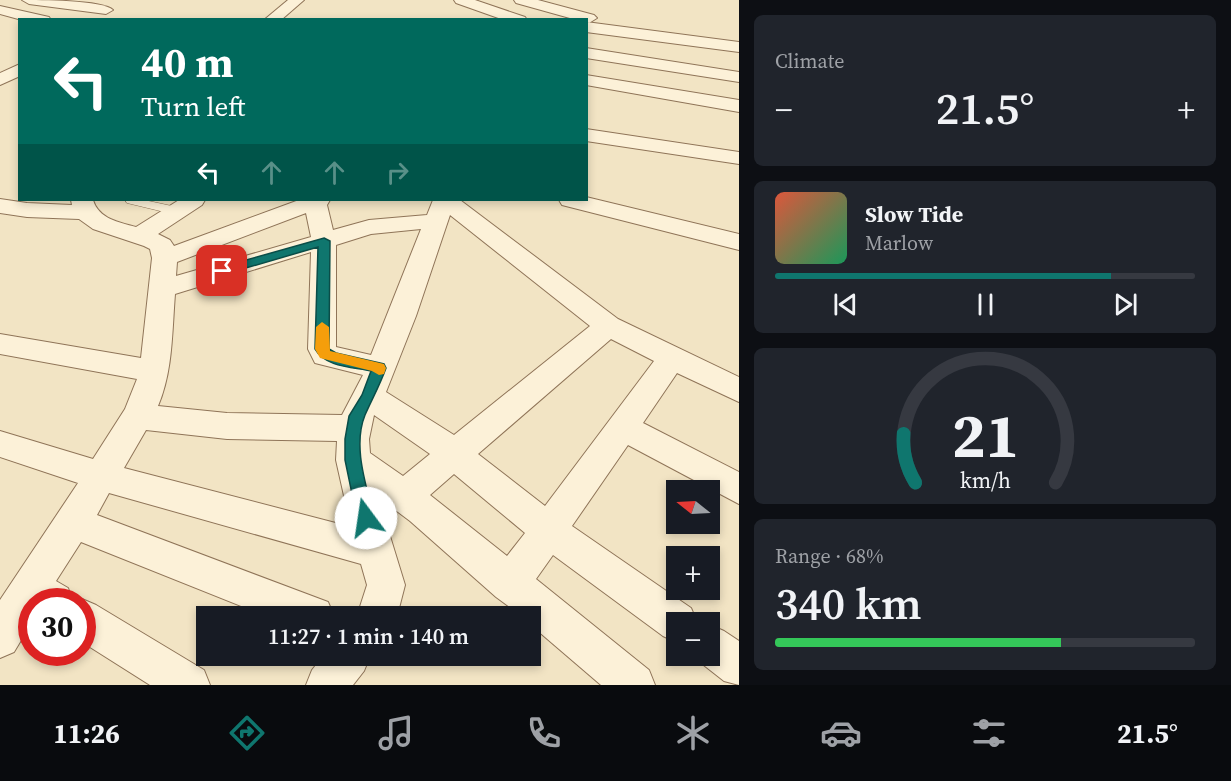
<!DOCTYPE html>
<html lang="en">
<head>
<meta charset="utf-8">
<style>
	body { margin:0; font-family:"Source Serif 4",serif; background:#20242c; color:#f1f3f6; height:100vh; display:flex; flex-direction:column; font-size:22px; white-space:nowrap }
	* { box-sizing:border-box; margin:0 }
	p { font-size:20px; color:#9ea1a6 }
	.icon { flex:none; width:33px; height:33px; fill:none; stroke:currentColor; stroke-width:2; stroke-linecap:round; stroke-linejoin:round }
	.map { position:relative; flex:1; overflow:hidden }
	.side { display:flex; flex-direction:column; gap:15px; padding:15px; background:#0d0f14; width:492px }
	.side>* { flex:none }
	.top-card { position:absolute; left:18px; top:18px; width:570px; height:183px; border-radius:0px; box-shadow:0 3px 9px #0003; background:#00695c; color:#fff; overflow:hidden }
	.needle { width:39px; rotate:288deg }
	.buttons { position:absolute; left:666px; top:480px; display:grid; gap:12px }
	.buttons a { display:grid; place-items:center; width:54px; height:54px; border-radius:0px; background:#171b24; box-shadow:0 3px 9px #0003; font-size:30px }
	.speed { position:absolute; left:18px; top:588px; display:flex; gap:12px; font-size:30px; font-weight:700; text-align:center }
	.speed>* { display:grid; place-content:center; width:78px; height:78px; border-radius:50%; background:#171b24; box-shadow:0 3px 9px #0003; line-height:1 }
	.speed .limit { border:9px solid #d22; background:#fff; color:#111 }
	.pin { position:absolute; display:grid; place-items:center; width:51px; height:51px; color:#fff; margin:-26px; border-radius:12px; box-shadow:0 3px 9px #0006 }
	.me { position:absolute; width:66px; margin:-33px; rotate:346deg; stroke-linejoin:round; filter:drop-shadow(0 0 4px #0008) }
	.turn { display:flex; align-items:center; gap:21px; height:126px; padding:0 24px; font-size:27px }
	.turn .icon { width:78px; height:78px; stroke-width:2.5 }
	.turn b { display:block; font-size:42px; line-height:51px }
	.lanes { display:flex; align-items:center; height:57px; padding:0 24px; background:#0003; justify-content:center; gap:30px; direction:ltr }
	.lanes .off { opacity:.35 }
	.big { font-size:45px; font-weight:600; line-height:1.1 }
	.side .widget { flex:1; display:flex; flex-direction:column; justify-content:center; gap:9px; min-width:0; padding:0 21px; border-radius:9px; background:#20242c }
	.side .dial { align-items:center; gap:0 }
	.dial svg { height:156px; overflow:visible; fill:none; stroke:#363941; stroke-width:7; stroke-linecap:round; text-anchor:middle }
	.dial text { fill:#f1f3f6; stroke:none }
	.song { display:flex; align-items:center; gap:18px }
	.cover { width:72px; height:72px; border-radius:9px; background:linear-gradient(135deg,hsl(10 70% 55%),hsl(150 70% 35%)) }
	.played { height:6px; border-radius:3px; background:linear-gradient(90deg,#0f766e 80%,#363941 80%) }
	.keys { display:flex; justify-content:space-around; direction:ltr }
	.heat { display:flex; justify-content:space-between; align-items:center; font-size:33px; direction:ltr }
	.charge { height:9px; border-radius:4px; background:linear-gradient(90deg,#34c759 68%,#363941 0) }
	.trip { position:absolute; left:196px; top:606px; width:345px; height:60px; border-radius:0px; background:#171b24; box-shadow:0 3px 9px #0003; font-weight:600; line-height:60px; text-align:center }
	.tabs { display:flex; height:96px; justify-content:space-around; align-items:center; background:#090b0e; color:#9ea1a6 }
	.tabs .icon { width:42px; height:42px }
	.tabs .on { color:#0f766e }
	.tabs b { font-size:27px; color:#f1f3f6 }
	main { display:flex; flex:1; min-height:0 }
	.map>svg:first-child { display:block }
	.lines { fill:none; stroke-linecap:round; stroke-linejoin:round }
	.service-casing { stroke:#8f7458; stroke-width:1 }
	.minor-casing { stroke:#8f7458; stroke-width:2 }
	.service { fill:#fcf1d8; fill-rule:evenodd }
	.minor { fill:#fcf1d8; fill-rule:evenodd }
	.route { fill:#0f766e; stroke:#0a4d48; stroke-width:1.5 }
	.slow { fill:#f59e0b }
</style>
</head>
<body>
<main>
<div class="map">
<svg width="739" height="685" viewBox="0 0 739 685">
	<rect width="100%" height="100%" fill="#f2e4c4"/>
	<g class="lines">
		<defs>
			<path id="service" d="M125,200H144L181,208L183,211L177,215L127,203Z"/>
			<g id="minor">
				<path d="M22,0C39,0 103,0 113,10L106,14L29,4Z"/>
				<path d="M288,0H304L281,20H264Z"/>
				<path d="M454,0H475L525,17L527,20H504L456,3Z"/>
				<path d="M514,0H538L594,15L597,18L589,23L586,20H577L516,3Z"/>
				<path d="M0,6L49,17L51,20H22L0,14Z"/>
				<path d="M586,22L739,42V52L586,32Z"/>
				<path d="M586,48L739,72V82L586,58Z"/>
				<path d="M20,64V76L0,85V73Z"/>
				<path d="M586,75L739,100V112L586,85Z"/>
				<path d="M586,129L739,152V164L586,141Z"/>
				<path d="M586,197L739,234V250L562,205L559,200H586Z"/>
				<path d="M0,199L27,203L72,205L71,200H93C99,219 118,222 136,227L179,200H205L202,205L158,234L170,240L174,246L299,200H330L327,205L333,230L369,220L427,215L433,200H460L618,319L739,377V402L677,373L643,423L739,472V504L628,445L572,526L691,608L697,622H676V642L663,636L553,555L536,579L649,670L655,685H601L531,625V616H522L496,597L410,521L378,497L405,585L397,616H357L367,585L361,564L109,493L97,515L328,602L334,616H266L81,542L56,581L68,588L73,602H32V622L14,652L0,658V600L78,483L0,457V431L93,459L125,409L137,379L0,354V334L141,358L152,258L150,249L144,246L93,229L79,219L27,217L0,213ZM306,213L311,237L176,276L177,262ZM450,215L590,326L454,435L386,392L416,316ZM421,229L371,355L336,347V245L371,234ZM311,252L308,349L315,363L363,375L342,415L227,413L158,406C173,371 172,331 175,294ZM611,339L654,361L545,506L478,454ZM374,415L430,454L403,476L370,453L369,439ZM146,430L227,439L337,441L336,460L351,527L124,468ZM454,474L525,533L507,556L430,495Z"/>
				<path d="M82,599L96,605L204,670L210,685H150L82,642V602H76Z"/>
				<path d="M710,625L724,631L739,641V685L724,681L696,659L694,656H710Z"/>
				<path d="M323,656H370L364,671L353,685H306L312,670Z"/>
			</g>
		</defs>
		<use href="#service" class="service-casing"/>
		<use href="#minor" class="minor-casing"/>
		<use href="#service" class="service"/>
		<use href="#minor" class="minor"/>
	</g>
	<path class="route" d="M324,238L330,241L329,349L336,353L384,364L386,368C380,385 372,399 365,415C352,447 367,487 374,518L372,523L366,525L360,523L357,518L345,460V439L349,416L362,395L371,371C352,367 325,367 315,349L318,247L222,275L216,271L218,268Z"/>
	<path class="slow" d="M322,322L329,327L330,351L384,364L386,368L384,374L379,375L372,371L320,358L315,349L316,327Z"/>
</svg>
<div class="buttons">
<a><svg class="needle" viewBox="-14 -14 28 28"><path d="M0-13l5 13h-10z" fill="#e53935"/><path d="M0 13l5-13h-10z" fill="#9ea1a6"/></svg></a>
<a>+</a>
<a>−</a>
</div>
<div class="speed"><div class="limit">30</div></div>
<div class="pin" style="left:222px;top:271px;background:#d93025"><svg class="icon" aria-label="arrive" viewBox="0 0 24 24"><path d="M6 21V4h12l-3 4 3 4H6"/></svg></div>
<svg class="me" style="left:366px;top:518px" viewBox="-20 -20 40 40"><circle r="19" fill="#fff"/><path d="M0-13L10 11 0 6-10 11z" fill="#0f766e"/></svg>
<div class="trip">11:27 · 1 min · 140 m</div>
<div class="top-card">
<div class="turn"><svg class="icon" aria-label="left" viewBox="0 0 24 24"><path d="M17 20v-9H6M10 6l-5 5 5 5"/></svg><div><b>40 m</b>Turn left</div></div>
<div class="lanes"><svg class="icon" aria-label="left" viewBox="0 0 24 24"><path d="M17 20v-9H6M10 6l-5 5 5 5"/></svg><svg class="icon off" aria-label="ahead" viewBox="0 0 24 24"><path d="M12 20V5M6 11l6-6 6 6"/></svg><svg class="icon off" aria-label="ahead" viewBox="0 0 24 24"><path d="M12 20V5M6 11l6-6 6 6"/></svg><svg class="icon off" aria-label="right" viewBox="0 0 24 24"><path d="M7 20v-9h11M14 6l5 5-5 5"/></svg></div>
</div>
</div>
<section class="side">
<div class="widget"><p>Climate</p>
<div class="heat"><a>−</a><b class="big">21.5°</b><a>+</a></div>
</div>
<div class="widget">
<div class="song"><i class="cover"></i><div><b>Slow Tide</b><p>Marlow</p></div></div>
<div class="played"></div>
<div class="keys"><svg class="icon" aria-label="previous" viewBox="0 0 24 24"><path d="M18 5L8 12l10 7zM5 5v14"/></svg><svg class="icon" aria-label="pause" viewBox="0 0 24 24"><path d="M8 5v14M16 5v14"/></svg><svg class="icon" aria-label="next" viewBox="0 0 24 24"><path d="M6 5l10 7-10 7zM19 5v14"/></svg></div>
</div>
<div class="widget dial"><svg viewBox="0 0 100 80">
<path d="M14 69A42 42 0 1 1 86 69"/>
<path d="M14 69A42 42 0 0 1 8 44" stroke="#0f766e"/>
<text x="50" y="56" font-size="32" font-weight="700">21</text>
<text x="50" y="72" font-size="11">km/h</text>
</svg></div>
<div class="widget"><p>Range · 68%</p><b class="big">340 km</b><div class="charge"></div></div>
</section>
</main>
<nav class="tabs">
<b>11:26</b>
<svg class="icon on" aria-label="directions" viewBox="0 0 24 24"><path d="M12 3l9 9-9 9-9-9zM9 14v-3h6M13 9l2 2-2 2"/></svg>
<svg class="icon" aria-label="music" viewBox="0 0 24 24"><path d="M9 18V5l10-2v13"/><circle cx="6" cy="18" r="3"/><circle cx="16" cy="16" r="3"/></svg>
<svg class="icon" aria-label="phone" viewBox="0 0 24 24"><path d="M5 4h4l2 5-3 2q2 4 5 5l2-3 5 2v4C11 20 4 13 5 4z"/></svg>
<svg class="icon" aria-label="climate" viewBox="0 0 24 24"><path d="M12 3v18M4 7l16 10M4 17L20 7"/></svg>
<svg class="icon" aria-label="car" viewBox="0 0 24 24"><path d="M5 17H2v-5l4-1 3-4h7l3 4 3 1v5h-3M9 17h6M6 11h13"/><circle cx="7" cy="17" r="2"/><circle cx="17" cy="17" r="2"/></svg>
<svg class="icon" aria-label="filters" viewBox="0 0 24 24"><path d="M4 7h16M4 17h16"/><circle cx="9" cy="7" r="2"/><circle cx="15" cy="17" r="2"/></svg>
<b>21.5°</b>
</nav>
</body>
</html>
